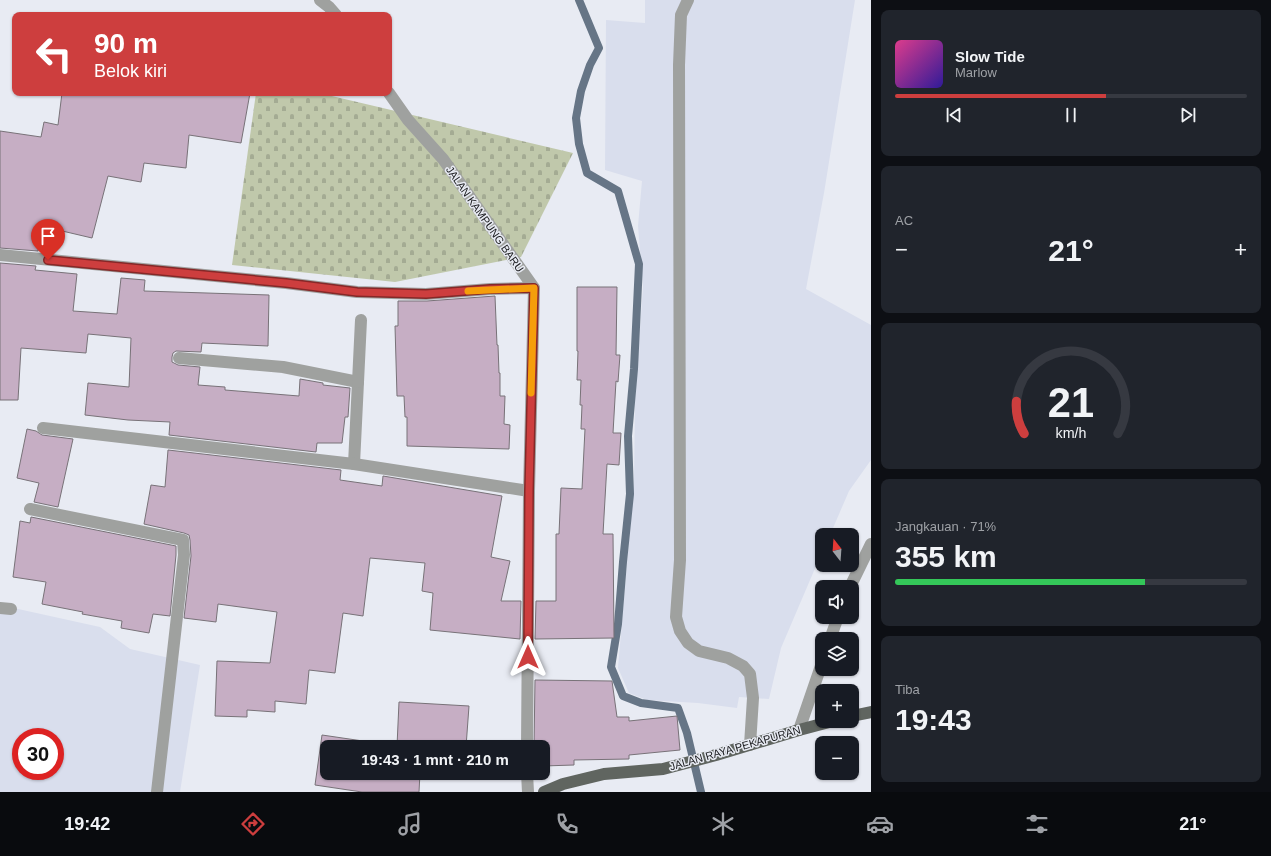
<!DOCTYPE html>
<html lang="id">
<head>
<meta charset="utf-8">
<style>
	body { margin:0; font-family:Helvetica,sans-serif; background:#20242c; color:#f1f3f6; height:100vh; display:flex; flex-direction:column; font-size:15px; white-space:nowrap }
	* { box-sizing:border-box; margin:0 }
	p { font-size:13px; color:#9ea1a6 }
	.icon { flex:none; width:22px; height:22px; fill:none; stroke:currentColor; stroke-width:2; stroke-linecap:round; stroke-linejoin:round }
	.map { position:relative; flex:1; overflow:hidden }
	.side { display:flex; flex-direction:column; gap:10px; padding:10px; background:#0d0f14; width:400px }
	.side>* { flex:none }
	.banner { position:absolute; left:12px; top:12px; width:380px; height:84px; border-radius:8px; box-shadow:0 1px 3px #0004; background:#cd3e3e; color:#fff; overflow:hidden }
	.needle { width:26px; rotate:343deg }
	.buttons { position:absolute; left:815px; top:528px; display:grid; gap:8px }
	.buttons a { display:grid; place-items:center; width:44px; height:44px; border-radius:8px; background:#171b24; box-shadow:0 1px 3px #0004; font-size:20px }
	.speed { position:absolute; left:12px; top:728px; display:flex; gap:8px; font-size:20px; font-weight:700; text-align:center }
	.speed>* { display:grid; place-content:center; width:52px; height:52px; border-radius:50%; background:#171b24; box-shadow:0 1px 3px #0004; line-height:1 }
	.speed .limit { border:6px solid #d22; background:#fff; color:#111 }
	.pin { position:absolute; display:grid; place-items:center; width:34px; height:34px; color:#fff; margin:-41px -17px; border-radius:50% 50% 50% 0; rotate:-45deg; box-shadow:0 0 4px #0007 }
	.pin .icon { rotate:45deg }
	.me { position:absolute; width:44px; margin:-22px; rotate:0deg; stroke-linejoin:round; filter:drop-shadow(0 0 3px #0008) }
	.turn { display:flex; align-items:center; gap:14px; height:84px; padding:0 16px; font-size:18px }
	.turn .icon { width:52px; height:52px; stroke-width:2.5 }
	.turn b { display:block; font-size:28px; line-height:34px }
	.big { font-size:30px; font-weight:700; line-height:1.1 }
	.side .card { flex:1; display:flex; flex-direction:column; justify-content:center; gap:6px; min-width:0; padding:0 14px; border-radius:8px; background:#20242c }
	.side .dial { align-items:center; gap:0 }
	.dial svg { height:104px; overflow:visible; fill:none; stroke:#363941; stroke-width:7; stroke-linecap:round; text-anchor:middle }
	.dial text { fill:#f1f3f6; stroke:none }
	.song { display:flex; align-items:center; gap:12px }
	.cover { width:48px; height:48px; border-radius:6px; background:linear-gradient(135deg,hsl(330 70% 55%),hsl(250 70% 35%)) }
	.played { height:4px; border-radius:2px; background:linear-gradient(90deg,#cd3e3e 60%,#363941 60%) }
	.keys { display:flex; justify-content:space-around; direction:ltr }
	.heat { display:flex; justify-content:space-between; align-items:center; font-size:22px; direction:ltr }
	.charge { height:6px; border-radius:3px; background:linear-gradient(90deg,#34c759 71%,#363941 0) }
	.trip { position:absolute; left:320px; top:740px; width:230px; height:40px; border-radius:8px; background:#171b24; box-shadow:0 1px 3px #0004; font-weight:700; line-height:40px; text-align:center }
	.tabs { display:flex; height:64px; justify-content:space-around; align-items:center; background:#090b0e; color:#9ea1a6 }
	.tabs .icon { width:28px; height:28px }
	.tabs .current { color:#cd3e3e }
	.tabs b { font-size:18px; color:#f1f3f6 }
	main { display:flex; flex:1; min-height:0 }
	.map>svg:first-child { display:block }
	.built { fill:#d9deed; fill-rule:evenodd }
	.cemetery { fill:url(#cemetery-stones) }
	.lines { fill:none; stroke-linecap:round; stroke-linejoin:round }
	.stream { stroke:#667586; stroke-width:8 }
	.building { fill:#c6aec4; stroke:#787278 }
	.minor { stroke:#9fa19f; stroke-width:12 }
	.major { stroke:#606560; stroke-width:12 }
	.route-casing { stroke:#852828; stroke-width:10 }
	.route { stroke:#cd3e3e; stroke-width:7 }
	.slow { stroke:#f59e0b; stroke-width:7 }
	.labels { text-anchor:middle; dominant-baseline:central; stroke-width:3; stroke-linejoin:round; paint-order:stroke }
	.street-label { font-size:11px; fill:#1a1b1e; stroke:#e8ebf3 }
</style>
</head>
<body>
<main>
<div class="map">
<svg width="871" height="792" viewBox="0 0 871 792">
	<defs>
		<pattern id="cemetery-stones" width="16" height="16" patternUnits="userSpaceOnUse"><rect width="16" height="16" fill="#c0c8ab"/><path d="M2 7V4a2 2 0 0 1 4 0v3zM10 15v-3a2 2 0 0 1 4 0v3z" fill="#a4ab93"/></pattern>
	</defs>
	<rect width="100%" height="100%" fill="#e8ebf3"/>
	<g class="built">
		<path d="M645,0H855L824,193L806,289L871,325V460L849,491L830,535H822V552L781,648L769,699L739,697L737,708L698,703L647,700L629,693L618,668L634,483L635,399L643,287L638,226L642,181L605,170L606,20L645,23Z"/>
		<path d="M0,605L100,627L130,649L200,665L180,792H0ZM21,737H55V771H21Z"/>
	</g>
	<path class="cemetery" d="M256,93H319L573,153L521,257L395,282L232,265Z"/>
	<g class="lines">
		<path class="stream" d="M579,0L599,48L590,65L581,91L576,118L579,144L587,173L618,191L639,264L634,369L628,436L630,494L623,562L618,624L611,667L623,696L641,703L678,708L687,733L701,792"/>
	</g>
	<g class="building">
		<path d="M62,93H250L241,143L189,135L186,168L144,163L141,182L108,176L92,238L41,226L38,251L0,248V131L41,137L44,122L58,125Z"/>
		<path d="M0,263L36,266L35,270L77,274L73,311L117,314L121,278L145,280L144,291L269,295L268,346L202,343L201,352L176,351L173,353L172,357V362L178,365L200,367L198,385L225,387V390L299,396L300,379L323,383V385L350,388L348,417H345L342,443H317L316,452L169,435L170,422L128,420L85,415L88,383L129,387L131,338L88,334L86,353L21,348L18,400H0Z"/>
		<path d="M577,287H617L616,355H620L618,382L616,381L613,433H621L619,465L607,464L603,534H613L614,638L535,639L536,601H556V534H559L561,488L582,489L585,429H581L582,405H580L581,380H577L578,351H577Z"/>
		<path d="M495,296L497,345H498L499,373H500V396H505L504,424L510,425L509,449L407,446V417H405L404,396H397L395,326H398V301H427Z"/>
		<path d="M27,429L36,431L42,435L73,439L58,507L34,502L39,483L17,478Z"/>
		<path d="M168,450L341,470L340,480L382,486L383,476L502,496L491,557L510,561L501,601H521L520,639L430,630L433,593L422,591L425,563L370,558L363,616L343,613L335,673L309,670L306,704L275,701V712L247,710V717L215,716L217,661L270,663L277,612L218,604L216,622L184,618L191,556L190,540L189,535L184,533L144,524L151,485L165,487Z"/>
		<path d="M31,517L176,546V555L170,616L153,614L149,633L121,628L122,621L82,614L83,612L42,604L46,582L13,577L20,521L30,523Z"/>
		<path d="M535,680L612,681L617,717H629V721L677,716L680,750L629,755V759L574,760V765L543,766V747H534Z"/>
		<path d="M399,702L469,706L466,747H327V773H420L419,792H362L315,785L322,735L397,746Z"/>
	</g>
	<g class="lines">
		<g class="minor">
			<path d="M320,0L329,7L336,15"/>
			<path d="M688,0L681,15L679,65L680,560L676,617L680,631L688,643L699,651L728,658L743,666L750,674L753,698L750,745"/>
			<path d="M389,93L408,120L443,159L534,288L529,491L527,747"/>
			<path d="M0,255L286,283L357,292L426,294L490,289L534,288"/>
			<path d="M179,358L283,367L358,382L354,464"/>
			<path d="M358,382L361,320"/>
			<path d="M43,428L354,464L529,491"/>
			<path d="M30,509L183,540L184,555L157,792"/>
			<path d="M850,587L871,544"/>
			<path d="M0,608L11,609"/>
			<path d="M830,639L838,617"/>
			<path d="M799,730L822,663"/>
			<path d="M527,773L528,792"/>
		</g>
		<g class="major">
			<path d="M852,716L871,712"/>
			<path d="M544,792L563,784L604,774L663,769L716,755L799,730L833,721"/>
		</g>
	</g>
	<g class="lines">
		<defs>
			<path id="route" d="M48,260L286,283L357,292L426,294L490,289L534,288L529,491L528,657"/>
		</defs>
		<use href="#route" class="route-casing"/>
		<use href="#route" class="route"/>
		<path class="slow" d="M468,291L534,288L531,393"/>
	</g>
	<g class="labels">
		<g class="street-label">
			<text transform="translate(485 219) rotate(55)">JALAN KAMPUNG BARU</text>
			<text transform="translate(735 748) rotate(-16)">JALAN RAYA PEKAPURAN</text>
		</g>
	</g>
</svg>
<div class="buttons">
<a><svg class="needle" viewBox="-14 -14 28 28"><path d="M0-13l5 13h-10z" fill="#e53935"/><path d="M0 13l5-13h-10z" fill="#9ea1a6"/></svg></a>
<a><svg class="icon" aria-label="sound" viewBox="0 0 24 24"><path d="M4 9h4l5-4v14l-5-4H4zM17 9q2 3 0 6"/></svg></a>
<a><svg class="icon" aria-label="layers" viewBox="0 0 24 24"><path d="M12 4l9 5-9 5-9-5zM3 14l9 5 9-5"/></svg></a>
<a>+</a>
<a>−</a>
</div>
<div class="speed"><div class="limit">30</div></div>
<div class="pin" style="left:48px;top:260px;background:#d93025"><svg class="icon" aria-label="arrive" viewBox="0 0 24 24"><path d="M6 21V4h12l-3 4 3 4H6"/></svg></div>
<svg class="me" style="left:528px;top:657px" viewBox="-20 -20 40 40"><path d="M0-17L14 15 0 8-14 15z" fill="#cd3e3e" stroke="#fff" stroke-width="4"/></svg>
<div class="trip">19:43 · 1 mnt · 210 m</div>
<div class="banner">
<div class="turn"><svg class="icon" aria-label="left" viewBox="0 0 24 24"><path d="M17 20v-9H6M10 6l-5 5 5 5"/></svg><div><b>90 m</b>Belok kiri</div></div>
</div>
</div>
<section class="side">
<div class="card">
<div class="song"><i class="cover"></i><div><b>Slow Tide</b><p>Marlow</p></div></div>
<div class="played"></div>
<div class="keys"><svg class="icon" aria-label="previous" viewBox="0 0 24 24"><path d="M18 5L8 12l10 7zM5 5v14"/></svg><svg class="icon" aria-label="pause" viewBox="0 0 24 24"><path d="M8 5v14M16 5v14"/></svg><svg class="icon" aria-label="next" viewBox="0 0 24 24"><path d="M6 5l10 7-10 7zM19 5v14"/></svg></div>
</div>
<div class="card"><p>AC</p>
<div class="heat"><a>−</a><b class="big">21°</b><a>+</a></div>
</div>
<div class="card dial"><svg viewBox="0 0 100 80">
<path d="M14 69A42 42 0 1 1 86 69"/>
<path d="M14 69A42 42 0 0 1 8 44" stroke="#cd3e3e"/>
<text x="50" y="56" font-size="32" font-weight="700">21</text>
<text x="50" y="72" font-size="11">km/h</text>
</svg></div>
<div class="card"><p>Jangkauan · 71%</p><b class="big">355 km</b><div class="charge"></div></div>
<div class="card"><p>Tiba</p><b class="big">19:43</b></div>
</section>
</main>
<nav class="tabs">
<b>19:42</b>
<svg class="icon current" aria-label="directions" viewBox="0 0 24 24"><path d="M12 3l9 9-9 9-9-9zM9 14v-3h6M13 9l2 2-2 2"/></svg>
<svg class="icon" aria-label="music" viewBox="0 0 24 24"><path d="M9 18V5l10-2v13"/><circle cx="6" cy="18" r="3"/><circle cx="16" cy="16" r="3"/></svg>
<svg class="icon" aria-label="phone" viewBox="0 0 24 24"><path d="M5 4h4l2 5-3 2q2 4 5 5l2-3 5 2v4C11 20 4 13 5 4z"/></svg>
<svg class="icon" aria-label="climate" viewBox="0 0 24 24"><path d="M12 3v18M4 7l16 10M4 17L20 7"/></svg>
<svg class="icon" aria-label="car" viewBox="0 0 24 24"><path d="M5 17H2v-5l4-1 3-4h7l3 4 3 1v5h-3M9 17h6M6 11h13"/><circle cx="7" cy="17" r="2"/><circle cx="17" cy="17" r="2"/></svg>
<svg class="icon" aria-label="filters" viewBox="0 0 24 24"><path d="M4 7h16M4 17h16"/><circle cx="9" cy="7" r="2"/><circle cx="15" cy="17" r="2"/></svg>
<b>21°</b>
</nav>
</body>
</html>
